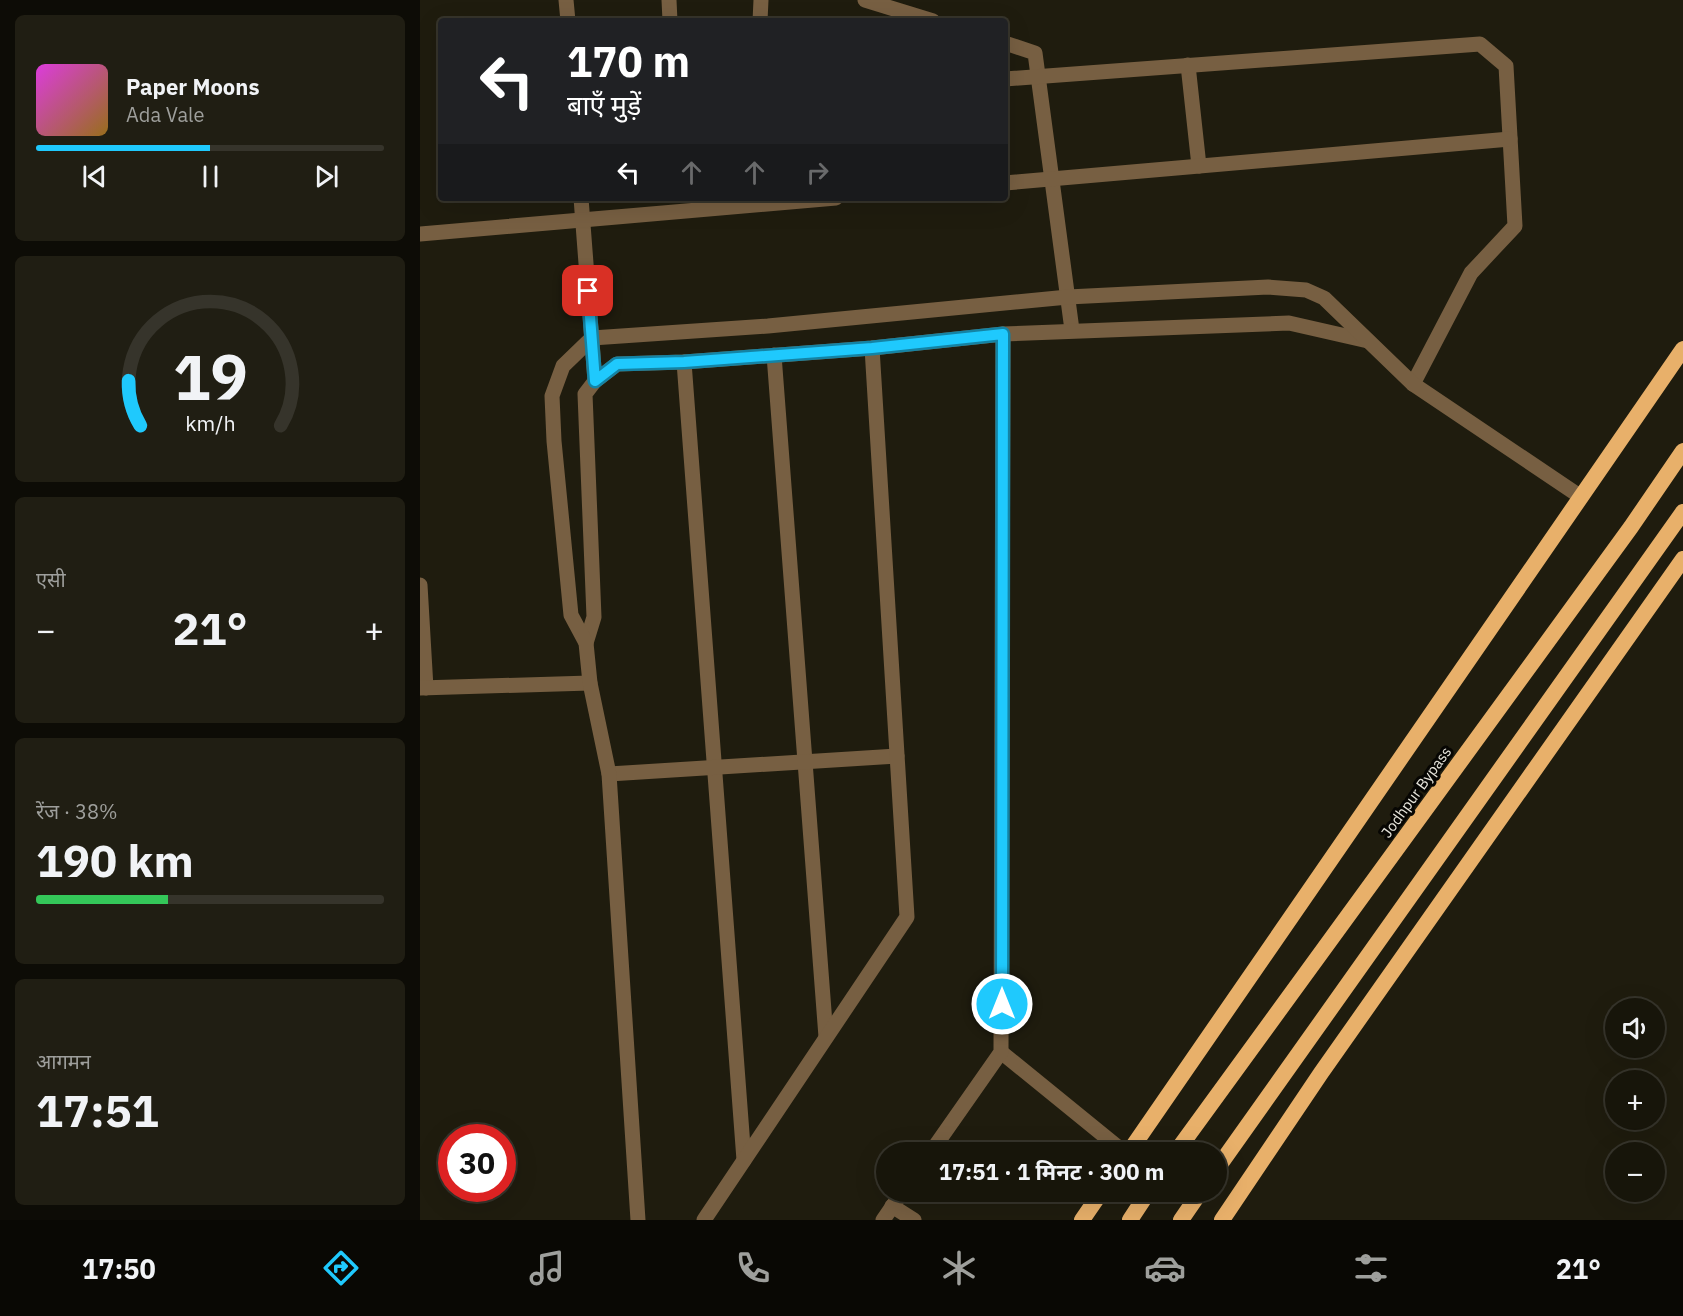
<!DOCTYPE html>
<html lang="hi">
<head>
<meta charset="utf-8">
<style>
	body { margin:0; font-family:"IBM Plex Sans","Noto Sans Devanagari",sans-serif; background:#201e13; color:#f1f3f6; height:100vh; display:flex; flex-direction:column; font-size:22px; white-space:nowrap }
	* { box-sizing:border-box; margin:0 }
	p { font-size:20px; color:#9e9f9c }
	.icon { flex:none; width:33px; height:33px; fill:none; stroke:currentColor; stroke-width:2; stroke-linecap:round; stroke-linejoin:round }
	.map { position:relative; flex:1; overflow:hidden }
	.sheet { display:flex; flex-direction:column; gap:15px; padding:15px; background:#0d0c06; width:420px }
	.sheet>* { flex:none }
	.hud { position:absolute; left:18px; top:18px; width:570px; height:183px; border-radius:6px; box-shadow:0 6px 24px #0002,0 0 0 2px #36342b; background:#202124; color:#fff; overflow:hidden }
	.controls { position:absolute; left:1185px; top:998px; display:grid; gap:12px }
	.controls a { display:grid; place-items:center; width:60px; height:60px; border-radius:50%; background:#17150a; box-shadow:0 6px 24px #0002,0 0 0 2px #36342b; font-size:30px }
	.speed { position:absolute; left:18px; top:1124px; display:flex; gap:12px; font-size:30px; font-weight:700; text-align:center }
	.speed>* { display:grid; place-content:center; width:78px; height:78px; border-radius:50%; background:#17150a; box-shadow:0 6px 24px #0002,0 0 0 2px #36342b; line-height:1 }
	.speed .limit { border:9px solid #d22; background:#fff; color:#111 }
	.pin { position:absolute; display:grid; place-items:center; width:51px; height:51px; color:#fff; margin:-26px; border-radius:12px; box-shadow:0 3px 9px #0006 }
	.me { position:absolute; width:66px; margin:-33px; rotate:0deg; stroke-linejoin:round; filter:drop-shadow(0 0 4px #0008) }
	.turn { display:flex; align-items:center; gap:21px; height:126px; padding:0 30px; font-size:27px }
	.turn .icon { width:78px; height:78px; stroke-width:2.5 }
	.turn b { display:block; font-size:42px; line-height:51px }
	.lanes { display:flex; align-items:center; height:57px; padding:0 30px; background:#0003; justify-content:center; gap:30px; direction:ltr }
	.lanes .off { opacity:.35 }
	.big { font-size:45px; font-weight:700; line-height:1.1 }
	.sheet .widget { flex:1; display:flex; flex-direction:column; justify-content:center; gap:9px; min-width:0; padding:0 21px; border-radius:9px; background:#201e13 }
	.sheet .dial { align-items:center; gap:0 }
	.dial svg { height:156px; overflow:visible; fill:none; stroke:#36342b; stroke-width:7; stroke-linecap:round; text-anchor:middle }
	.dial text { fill:#f1f3f6; stroke:none }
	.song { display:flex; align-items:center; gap:18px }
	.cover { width:72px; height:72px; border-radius:9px; background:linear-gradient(135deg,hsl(300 70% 55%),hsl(40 70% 35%)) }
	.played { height:6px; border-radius:3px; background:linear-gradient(90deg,#1fc9fd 50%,#36342b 50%) }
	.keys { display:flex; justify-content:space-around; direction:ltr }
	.heat { display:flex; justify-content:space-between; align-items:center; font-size:33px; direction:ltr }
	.charge { height:9px; border-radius:4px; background:linear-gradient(90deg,#34c759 38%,#36342b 0) }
	.trip { position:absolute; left:456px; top:1142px; width:351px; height:60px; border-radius:30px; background:#17150a; box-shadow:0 6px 24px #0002,0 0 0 2px #36342b; font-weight:700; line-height:60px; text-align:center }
	.menu { display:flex; height:96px; justify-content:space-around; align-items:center; background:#090804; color:#9e9f9c }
	.menu .icon { width:42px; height:42px }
	.menu .on { color:#1fc9fd }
	.menu b { font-size:27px; color:#f1f3f6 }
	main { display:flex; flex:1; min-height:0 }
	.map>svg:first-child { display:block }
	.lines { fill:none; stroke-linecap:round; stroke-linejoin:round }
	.minor { stroke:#775f42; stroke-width:15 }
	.trunk { stroke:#e8b06a; stroke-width:16 }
	.route-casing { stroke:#1483a4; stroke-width:15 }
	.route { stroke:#1fc9fd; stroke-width:10 }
	.labels { text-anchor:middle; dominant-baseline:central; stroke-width:6; stroke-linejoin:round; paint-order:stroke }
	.street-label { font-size:15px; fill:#e7e5dc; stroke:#070603 }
</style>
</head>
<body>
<main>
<section class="sheet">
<div class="widget">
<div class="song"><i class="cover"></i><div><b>Paper Moons</b><p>Ada Vale</p></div></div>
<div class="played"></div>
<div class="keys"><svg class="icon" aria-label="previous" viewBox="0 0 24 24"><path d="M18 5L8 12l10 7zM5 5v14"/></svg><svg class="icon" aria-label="pause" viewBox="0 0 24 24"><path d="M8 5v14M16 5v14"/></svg><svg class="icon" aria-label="next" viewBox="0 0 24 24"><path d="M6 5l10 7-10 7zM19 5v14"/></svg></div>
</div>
<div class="widget dial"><svg viewBox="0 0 100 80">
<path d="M14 69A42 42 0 1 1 86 69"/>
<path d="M14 69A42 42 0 0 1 8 46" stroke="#1fc9fd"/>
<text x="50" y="56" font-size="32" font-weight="700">19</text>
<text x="50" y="72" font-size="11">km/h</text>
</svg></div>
<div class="widget"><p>एसी</p>
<div class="heat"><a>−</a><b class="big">21°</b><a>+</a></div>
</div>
<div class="widget"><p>रेंज · 38%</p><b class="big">190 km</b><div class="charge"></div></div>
<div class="widget"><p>आगमन</p><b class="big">17:51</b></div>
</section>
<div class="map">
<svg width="1263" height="1220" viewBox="0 0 1263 1220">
	<rect width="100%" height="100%" fill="#1f1c0e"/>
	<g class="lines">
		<g class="minor">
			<path d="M146,0L148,21"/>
			<path d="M249,0L250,21"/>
			<path d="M445,0L513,21"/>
			<path d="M340,21L341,0"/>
			<path d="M585,43L615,53L652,330"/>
			<path d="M768,65L779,166"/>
			<path d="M585,79L1060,44L1086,66L1095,226L1051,273L993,384"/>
			<path d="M585,183L1090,139"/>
			<path d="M161,198L175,381"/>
			<path d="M0,234L416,198"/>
			<path d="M354,355L406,1037"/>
			<path d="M264,362L324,1160"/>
			<path d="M0,585L6,688"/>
			<path d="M166,643L174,617L165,394L175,381L197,364L264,362L452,348L583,334L869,323L948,341"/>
			<path d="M0,688L170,683"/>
			<path d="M189,774L477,756"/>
			<path d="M581,1052L704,1152"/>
			<path d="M511,1152L581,1052L583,334"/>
			<path d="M472,1206L494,1220"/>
			<path d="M218,1220L189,774L170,683L166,643L151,615L134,441L132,396L143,366L172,338L348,326L648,297L848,287L886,290L904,298L993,384L1161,497"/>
			<path d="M284,1220L487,917L452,348"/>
			<path d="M463,1220L483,1191"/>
		</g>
		<g class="trunk">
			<path d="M709,1152L1263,349"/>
			<path d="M756,1152L1211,527L1263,451"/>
			<path d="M796,1170L1263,512"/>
			<path d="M662,1220L682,1191"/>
			<path d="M710,1220L729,1191"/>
			<path d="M761,1220L781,1191"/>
			<path d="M802,1220L901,1073L1263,559"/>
		</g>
	</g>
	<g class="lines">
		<defs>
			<path id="route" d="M168,291L175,381L197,364L264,362L452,348L583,334L582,1004"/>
		</defs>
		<use href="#route" class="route-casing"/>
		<use href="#route" class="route"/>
	</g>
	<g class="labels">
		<g class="street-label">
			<text transform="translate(996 792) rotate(-54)">Jodhpur Bypass</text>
		</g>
	</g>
</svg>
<div class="controls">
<a><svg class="icon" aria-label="sound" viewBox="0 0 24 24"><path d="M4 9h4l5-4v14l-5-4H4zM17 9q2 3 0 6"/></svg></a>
<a>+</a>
<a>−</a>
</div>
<div class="speed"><div class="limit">30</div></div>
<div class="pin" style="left:168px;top:291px;background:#d93025"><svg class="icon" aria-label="arrive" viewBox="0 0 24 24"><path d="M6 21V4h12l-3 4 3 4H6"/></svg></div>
<svg class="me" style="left:582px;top:1004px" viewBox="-20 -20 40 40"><circle r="17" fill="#1fc9fd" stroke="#fff" stroke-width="3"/><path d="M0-11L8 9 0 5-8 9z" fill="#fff"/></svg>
<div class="trip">17:51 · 1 मिनट · 300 m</div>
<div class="hud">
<div class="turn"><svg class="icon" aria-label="left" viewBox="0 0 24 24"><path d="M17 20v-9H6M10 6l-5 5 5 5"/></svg><div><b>170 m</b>बाएँ मुड़ें</div></div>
<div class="lanes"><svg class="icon" aria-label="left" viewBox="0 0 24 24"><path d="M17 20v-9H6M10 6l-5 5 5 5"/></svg><svg class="icon off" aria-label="ahead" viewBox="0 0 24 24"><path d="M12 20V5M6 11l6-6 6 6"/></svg><svg class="icon off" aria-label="ahead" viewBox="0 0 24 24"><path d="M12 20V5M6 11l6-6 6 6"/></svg><svg class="icon off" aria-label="right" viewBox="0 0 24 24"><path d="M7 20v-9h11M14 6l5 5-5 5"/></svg></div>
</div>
</div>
</main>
<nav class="menu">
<b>17:50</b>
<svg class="icon on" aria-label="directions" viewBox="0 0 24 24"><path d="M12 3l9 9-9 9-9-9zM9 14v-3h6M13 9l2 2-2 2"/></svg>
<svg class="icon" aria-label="music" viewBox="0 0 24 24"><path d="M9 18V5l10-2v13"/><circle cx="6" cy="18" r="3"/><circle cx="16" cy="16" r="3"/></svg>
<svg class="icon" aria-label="phone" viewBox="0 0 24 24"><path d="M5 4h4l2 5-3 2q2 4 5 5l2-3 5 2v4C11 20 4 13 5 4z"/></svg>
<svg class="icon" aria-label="climate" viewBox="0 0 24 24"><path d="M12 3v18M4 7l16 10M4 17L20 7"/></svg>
<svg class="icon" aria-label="car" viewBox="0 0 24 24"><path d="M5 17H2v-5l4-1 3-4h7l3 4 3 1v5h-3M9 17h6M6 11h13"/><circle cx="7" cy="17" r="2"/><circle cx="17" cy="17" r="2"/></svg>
<svg class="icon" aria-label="filters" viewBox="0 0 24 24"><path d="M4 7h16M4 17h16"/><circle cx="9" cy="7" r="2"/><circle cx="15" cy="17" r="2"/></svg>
<b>21°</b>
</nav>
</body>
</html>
